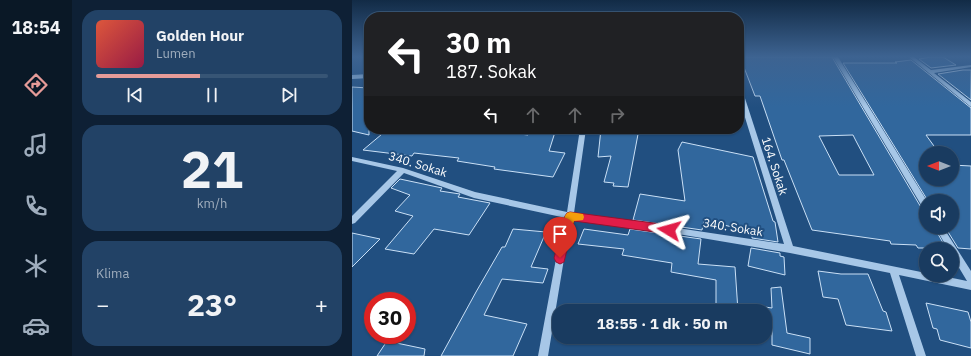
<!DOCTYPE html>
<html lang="tr">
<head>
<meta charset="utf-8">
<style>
	body { margin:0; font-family:"IBM Plex Sans",sans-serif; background:#224266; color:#f1f3f6; height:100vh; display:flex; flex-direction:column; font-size:15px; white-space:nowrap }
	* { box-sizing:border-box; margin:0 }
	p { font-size:13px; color:#9fadbd }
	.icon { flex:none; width:22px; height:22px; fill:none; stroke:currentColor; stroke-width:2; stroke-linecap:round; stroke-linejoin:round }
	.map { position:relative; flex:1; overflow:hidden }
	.side { display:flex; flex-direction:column; gap:10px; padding:10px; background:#0e2035; width:280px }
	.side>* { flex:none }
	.guide { position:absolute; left:12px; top:12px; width:380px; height:122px; border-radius:16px; box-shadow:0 1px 3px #0004,0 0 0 1px #375575; background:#202124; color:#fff; overflow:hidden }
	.needle { width:26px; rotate:270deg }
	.tools { position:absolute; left:567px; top:146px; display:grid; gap:8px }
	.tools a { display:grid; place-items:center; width:40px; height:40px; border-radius:50%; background:#193b60; box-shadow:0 1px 3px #0004,0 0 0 1px #375575; font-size:20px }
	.speed { position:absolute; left:12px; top:292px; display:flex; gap:8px; font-size:20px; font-weight:700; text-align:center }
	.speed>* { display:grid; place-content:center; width:52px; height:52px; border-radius:50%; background:#193b60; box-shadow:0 1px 3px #0004,0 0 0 1px #375575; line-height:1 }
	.speed .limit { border:6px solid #d22; background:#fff; color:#111 }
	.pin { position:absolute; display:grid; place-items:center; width:34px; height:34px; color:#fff; margin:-41px -17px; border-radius:50% 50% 50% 0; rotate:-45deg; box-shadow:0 0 4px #0007 }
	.pin .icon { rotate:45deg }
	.me { position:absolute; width:44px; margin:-22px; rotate:278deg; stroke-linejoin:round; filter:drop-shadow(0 0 3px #0008) }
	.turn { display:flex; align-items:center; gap:14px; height:84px; padding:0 16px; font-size:18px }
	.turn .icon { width:52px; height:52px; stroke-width:2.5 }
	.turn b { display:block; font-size:28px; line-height:34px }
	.lanes { display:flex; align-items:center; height:38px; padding:0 16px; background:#0003; justify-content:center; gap:20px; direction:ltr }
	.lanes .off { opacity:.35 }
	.big { font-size:30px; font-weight:700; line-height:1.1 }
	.side .tile { flex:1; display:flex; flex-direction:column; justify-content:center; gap:6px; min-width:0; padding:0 14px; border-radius:16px; background:#224266 }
	.side .dial { align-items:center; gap:0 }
	.dial b { font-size:52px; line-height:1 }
	.song { display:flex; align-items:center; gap:12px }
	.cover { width:48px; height:48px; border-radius:6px; background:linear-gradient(135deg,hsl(10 70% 55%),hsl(340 70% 35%)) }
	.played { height:4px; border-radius:2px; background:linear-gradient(90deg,#e69b98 45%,#375575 45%) }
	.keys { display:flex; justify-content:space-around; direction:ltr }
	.heat { display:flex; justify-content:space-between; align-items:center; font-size:22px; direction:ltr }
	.trip { position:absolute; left:200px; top:304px; width:220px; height:40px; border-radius:16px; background:#193b60; box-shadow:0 1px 3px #0004,0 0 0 1px #375575; font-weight:700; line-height:40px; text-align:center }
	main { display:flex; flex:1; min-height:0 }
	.tabs { display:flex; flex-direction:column; width:72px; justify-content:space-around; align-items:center; background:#0a1826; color:#9fadbd }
	.tabs .icon { width:28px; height:28px }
	.tabs .on { color:#e69b98 }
	.tabs b { font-size:18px; color:#f1f3f6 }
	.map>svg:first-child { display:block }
	.building { fill:#31679d; stroke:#cae0f6; fill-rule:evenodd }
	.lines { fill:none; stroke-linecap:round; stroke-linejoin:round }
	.minor { fill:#a7c7e7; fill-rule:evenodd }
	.route { fill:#e11d48; stroke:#92132f }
	.slow { fill:#f59e0b }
	.labels { text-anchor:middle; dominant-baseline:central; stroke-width:4; stroke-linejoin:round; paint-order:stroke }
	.street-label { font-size:12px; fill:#fff; stroke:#214f80 }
</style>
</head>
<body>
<main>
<nav class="tabs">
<b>18:54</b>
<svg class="icon on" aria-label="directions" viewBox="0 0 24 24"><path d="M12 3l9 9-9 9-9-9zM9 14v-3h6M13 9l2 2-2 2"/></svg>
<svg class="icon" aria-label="music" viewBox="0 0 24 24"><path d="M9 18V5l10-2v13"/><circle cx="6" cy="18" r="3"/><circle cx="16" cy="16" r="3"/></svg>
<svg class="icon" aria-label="phone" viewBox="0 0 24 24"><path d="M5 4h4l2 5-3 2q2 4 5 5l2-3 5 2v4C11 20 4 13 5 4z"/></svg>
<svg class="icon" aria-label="climate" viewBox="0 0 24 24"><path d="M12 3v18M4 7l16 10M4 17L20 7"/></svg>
<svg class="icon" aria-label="car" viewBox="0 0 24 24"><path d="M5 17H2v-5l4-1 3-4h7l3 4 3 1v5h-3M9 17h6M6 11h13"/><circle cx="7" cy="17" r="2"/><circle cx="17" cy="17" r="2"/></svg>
</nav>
<section class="side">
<div class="tile">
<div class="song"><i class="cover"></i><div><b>Golden Hour</b><p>Lumen</p></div></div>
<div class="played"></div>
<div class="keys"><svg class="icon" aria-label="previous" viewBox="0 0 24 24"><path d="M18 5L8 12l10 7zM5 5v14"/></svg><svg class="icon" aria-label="pause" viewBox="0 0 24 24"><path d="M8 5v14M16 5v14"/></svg><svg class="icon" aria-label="next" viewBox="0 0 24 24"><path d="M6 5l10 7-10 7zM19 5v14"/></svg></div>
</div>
<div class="tile dial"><b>21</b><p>km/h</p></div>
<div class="tile"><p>Klima</p>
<div class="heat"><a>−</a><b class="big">23°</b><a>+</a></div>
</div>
</section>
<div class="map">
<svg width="619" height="356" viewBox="0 0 619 356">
	<rect width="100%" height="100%" fill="#214f80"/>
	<g class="building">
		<path d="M388,57H480L570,209L574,210V227H582L594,248H566L564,245L539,244L538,241L460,230L432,160H430L408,96H403ZM501,135L504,141L522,175H487L467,136Z"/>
		<path d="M579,57H591L604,65L579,68L567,59Z"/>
		<path d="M559,60L619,108V135H574L587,153H574V179H600V165L619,166V249L606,248L593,227H600V201H576L491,63H545L543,62Z"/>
		<path d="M611,70H619V100L586,74Z"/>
		<path d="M0,87L17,88V135L0,131Z"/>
		<path d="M36,129H126L176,135L178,129H204L197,151L213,153L201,177L142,169L143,167L105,161L107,158L62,153L60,156L11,150Z"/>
		<path d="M249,129H287L276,187L261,186L262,183L252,182L259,156L246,157Z"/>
		<path d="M330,142L401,157L421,221L423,222L426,242L400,238V232L352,220L350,230L281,220L288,194L333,201L326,150Z"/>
		<path d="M48,179L90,188L88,191L108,194L106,197L138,203L117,235L82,229L62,254L33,249L61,216L43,211L58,195L39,188Z"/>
		<path d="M161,229L194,232L179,267L196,269L191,283L150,279L132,315L175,324L161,356H89L124,292L150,247H153Z"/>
		<path d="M232,229L276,235L278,229L349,239L346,264L383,267L386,311H364V280L319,272L320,263L270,255L272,249L226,244Z"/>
		<path d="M0,233L28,239L0,267Z"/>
		<path d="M399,248L428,253V256L432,257L433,275L396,266Z"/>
		<path d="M466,271L489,274H516L531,311L534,312L540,331L494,325L486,299L471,297Z"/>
		<path d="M429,287L435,333L458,338V354L420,345V327H413V307L420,308L419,288Z"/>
		<path d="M574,303L616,312L619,322V348L588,340L585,329L581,328Z"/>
		<path d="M35,341L73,349L72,356H25Z"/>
	</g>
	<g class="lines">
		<g class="minor">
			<path d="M481,57H486L575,201L574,209L571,208Z"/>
			<path d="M557,57H562L579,70L619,65V67L582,73L619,102V107Z"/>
			<path d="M17,74V78L0,79V75Z"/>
			<path d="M387,87L390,89L441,246L574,273V275H586L615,281L600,256V249H596L583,227H591L619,271V290L547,275L574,356H564L538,273L438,253L332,235L221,220L212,259L196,356H186L204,259L214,218L122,198L52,173L3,223L0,224V216L45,171L0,161V157L51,168L123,192L215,212L228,129H234L222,213L332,229L432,244L387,98Z"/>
		</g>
	</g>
	<linearGradient id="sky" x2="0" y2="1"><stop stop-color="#122b46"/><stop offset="0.53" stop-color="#3d6391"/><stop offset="1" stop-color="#3d6391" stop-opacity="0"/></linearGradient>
	<rect width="619" height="107" fill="url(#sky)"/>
	<path class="route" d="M218,212L317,225L321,227L323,230L321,233L317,234L222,221L213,258L212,262L208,264L204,262L202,258L213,216L215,213Z"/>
	<path class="slow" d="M218,212L231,214L232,217L231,220L222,221L217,238L214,240L210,238L208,235L213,216L215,213Z"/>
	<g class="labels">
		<g class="street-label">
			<text transform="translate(66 164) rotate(17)">340. Sokak</text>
			<text transform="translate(423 166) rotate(72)">164. Sokak</text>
			<text transform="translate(381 227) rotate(9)">340. Sokak</text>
		</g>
	</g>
</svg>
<div class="tools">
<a><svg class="needle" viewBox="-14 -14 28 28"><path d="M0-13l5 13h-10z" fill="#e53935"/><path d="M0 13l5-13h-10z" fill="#9fadbd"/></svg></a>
<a><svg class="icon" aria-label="sound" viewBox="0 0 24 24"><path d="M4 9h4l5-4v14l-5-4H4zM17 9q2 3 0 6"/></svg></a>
<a><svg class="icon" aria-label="search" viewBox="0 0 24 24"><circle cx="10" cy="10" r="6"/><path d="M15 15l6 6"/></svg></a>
</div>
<div class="speed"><div class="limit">30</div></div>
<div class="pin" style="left:208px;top:258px;background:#d93025"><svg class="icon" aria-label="arrive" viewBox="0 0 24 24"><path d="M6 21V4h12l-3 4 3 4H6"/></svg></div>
<svg class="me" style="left:317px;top:230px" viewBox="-20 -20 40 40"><path d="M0-17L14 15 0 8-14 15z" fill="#e11d48" stroke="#fff" stroke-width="4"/></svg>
<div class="trip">18:55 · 1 dk · 50 m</div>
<div class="guide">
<div class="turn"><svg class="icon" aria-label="left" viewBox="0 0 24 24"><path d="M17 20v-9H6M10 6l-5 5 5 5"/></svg><div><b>30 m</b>187. Sokak</div></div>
<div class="lanes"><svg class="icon" aria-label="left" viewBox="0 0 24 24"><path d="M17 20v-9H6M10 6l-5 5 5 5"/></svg><svg class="icon off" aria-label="ahead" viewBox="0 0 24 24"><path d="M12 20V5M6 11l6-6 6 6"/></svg><svg class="icon off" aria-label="ahead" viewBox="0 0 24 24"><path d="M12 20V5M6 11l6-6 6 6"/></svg><svg class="icon off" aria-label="right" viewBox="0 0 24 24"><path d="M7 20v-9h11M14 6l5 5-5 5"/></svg></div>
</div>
</div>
</main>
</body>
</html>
